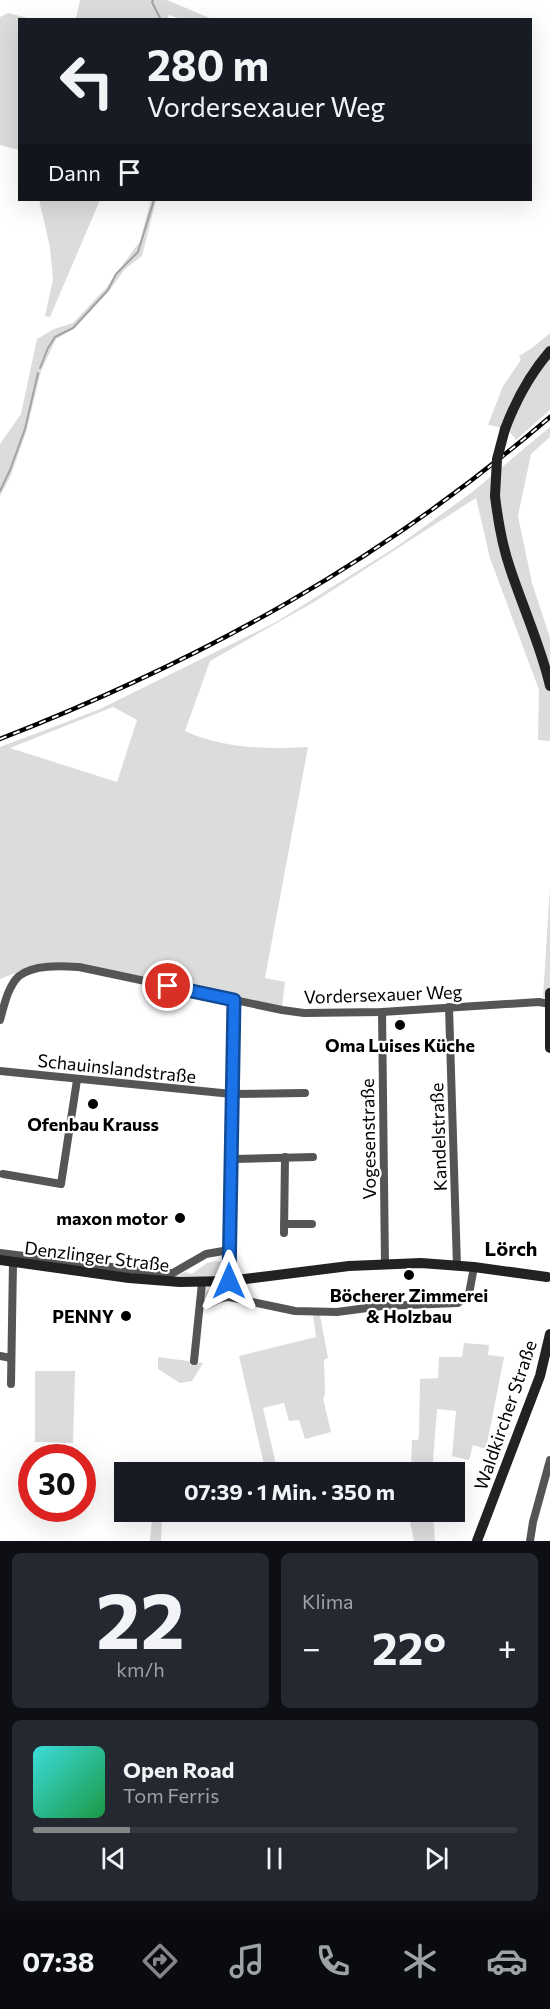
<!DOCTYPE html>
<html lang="de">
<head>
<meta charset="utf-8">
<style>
	body { margin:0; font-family:Commissioner,sans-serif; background:#242831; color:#f1f3f6; height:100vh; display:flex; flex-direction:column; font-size:22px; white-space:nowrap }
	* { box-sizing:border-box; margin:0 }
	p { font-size:20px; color:#9ea1a6 }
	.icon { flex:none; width:33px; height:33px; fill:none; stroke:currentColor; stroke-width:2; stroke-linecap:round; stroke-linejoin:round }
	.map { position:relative; height:1541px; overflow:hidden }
	.panel { display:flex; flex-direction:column; gap:12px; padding:12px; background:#0d0f14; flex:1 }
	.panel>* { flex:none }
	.hud { position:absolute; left:18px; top:18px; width:514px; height:183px; border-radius:0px; box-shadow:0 6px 24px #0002; background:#171b24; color:#f1f3f6; overflow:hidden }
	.speed { position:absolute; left:18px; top:1444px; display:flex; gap:12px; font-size:30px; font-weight:700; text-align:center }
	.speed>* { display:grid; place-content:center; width:78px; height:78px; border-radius:50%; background:#171b24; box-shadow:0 6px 24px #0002; line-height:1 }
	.speed .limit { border:9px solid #d22; background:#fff; color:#111 }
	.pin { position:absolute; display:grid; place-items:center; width:51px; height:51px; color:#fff; margin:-26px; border:3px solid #fff; border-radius:50%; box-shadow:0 2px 6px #0007 }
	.me { position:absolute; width:66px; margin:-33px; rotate:0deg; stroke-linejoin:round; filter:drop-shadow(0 0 4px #0008) }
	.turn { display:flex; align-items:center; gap:21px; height:126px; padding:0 30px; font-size:27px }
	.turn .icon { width:78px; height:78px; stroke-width:2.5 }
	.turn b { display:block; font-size:42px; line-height:51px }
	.then { display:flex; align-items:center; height:57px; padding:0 30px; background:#0003; gap:12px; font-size:22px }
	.big { font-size:45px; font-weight:700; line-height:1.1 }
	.panel .widget { flex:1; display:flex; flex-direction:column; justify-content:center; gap:9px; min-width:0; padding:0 21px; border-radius:9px; background:#242831 }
	.panel .dial { align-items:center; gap:0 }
	.dial b { font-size:78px; line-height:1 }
	.song { display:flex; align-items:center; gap:18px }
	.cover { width:72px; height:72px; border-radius:9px; background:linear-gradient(135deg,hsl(180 70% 55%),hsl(140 70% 35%)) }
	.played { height:6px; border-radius:3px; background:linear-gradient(90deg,#858687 20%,#363941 20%) }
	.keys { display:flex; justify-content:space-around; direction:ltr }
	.heat { display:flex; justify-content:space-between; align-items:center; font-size:33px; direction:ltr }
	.panel .tiles { flex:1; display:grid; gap:12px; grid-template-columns:1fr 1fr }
	.widget:last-child { grid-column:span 2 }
	.trip { position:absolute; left:114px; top:1462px; width:351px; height:60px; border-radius:0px; background:#171b24; box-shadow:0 6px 24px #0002; font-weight:700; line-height:60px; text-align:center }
	.tabs { display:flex; height:96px; justify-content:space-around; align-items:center; background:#090b0e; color:#9ea1a6 }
	.tabs .icon { width:42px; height:42px }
	.tabs .current { color:#858687 }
	.tabs b { font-size:27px; color:#f1f3f6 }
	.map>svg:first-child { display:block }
	.green { fill:#dcdcdc; fill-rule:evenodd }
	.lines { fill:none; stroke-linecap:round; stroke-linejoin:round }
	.stream { stroke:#a3a3a3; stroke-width:2 }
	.minor { stroke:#555; stroke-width:8 }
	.secondary { stroke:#222; stroke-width:10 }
	.rail-casing { stroke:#000; stroke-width:4.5 }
	.rail { stroke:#fff; stroke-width:2; stroke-dasharray:7; stroke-linecap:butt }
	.secondary-bridge { stroke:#222; stroke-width:10 }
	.route-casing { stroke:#114b97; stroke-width:15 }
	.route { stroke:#1a73e8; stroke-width:10 }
	.poi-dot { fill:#000; stroke:#fff; stroke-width:2 }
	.labels { text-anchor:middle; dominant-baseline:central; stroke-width:4.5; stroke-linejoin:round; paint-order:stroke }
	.street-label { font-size:18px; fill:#000; stroke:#fff }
	.poi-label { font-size:18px; font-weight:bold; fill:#000; stroke:#fff }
	.neighbourhood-label { font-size:20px; font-weight:bold; fill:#000; stroke:#fff }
</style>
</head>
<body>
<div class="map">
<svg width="550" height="1541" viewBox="0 0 550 1541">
	<rect width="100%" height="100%" fill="#fff"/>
	<g class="green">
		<path d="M80,0H167L212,19H182L168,15L169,19H76Z"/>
		<path d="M8,13L32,19L20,20L19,150L0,145V17Z"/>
		<path d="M39,200H100L50,317L45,316L53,280L50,247Z"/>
		<path d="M151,200H156L142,256L125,269L109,291L75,328L56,339L41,371L26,432L11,475L0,496V444L21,414L37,339L54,329L73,323L106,288L140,241Z"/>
		<path d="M550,333V410L516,440C509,429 501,427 488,425L503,386L521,360L519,356L532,348Z"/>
		<path d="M550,427V437L531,454L518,516L532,583L550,638V741L538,740L539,690L490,558L476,498L314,602L210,661L185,731C224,749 266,749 308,747L265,978L285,982L282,1006L90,966L31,967L0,979V747L98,710L276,622L396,547L471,493ZM113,707L137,720L117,782L10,748Z"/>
		<path d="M550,888V1000L543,997Z"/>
		<path d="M215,1261L227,1263V1272C213,1284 192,1278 175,1277L185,1272L192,1274L207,1263Z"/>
		<path d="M238,1286V1290L235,1292V1297L204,1301L206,1292L211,1289Z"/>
		<path d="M313,1315H320L328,1358L324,1360L325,1395L323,1398L331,1432L305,1439L299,1420L289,1421L284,1403L263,1408L278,1473H266L239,1356L316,1337Z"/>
		<path d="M464,1343L489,1345L488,1355L504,1357L486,1449L473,1445L469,1460L452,1456L456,1411L437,1409L432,1473H411L412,1440H418L419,1434L420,1379L438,1378L439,1357H462Z"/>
		<path d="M158,1357L203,1363L192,1381L180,1383L158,1369Z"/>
		<path d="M35,1371H75L73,1443L35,1442Z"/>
		<path d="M408,1512H433L435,1541H414Z"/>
		<path d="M152,1516H162L161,1541H150Z"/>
	</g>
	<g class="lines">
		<g class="stream">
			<path d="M153,0L152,2L161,20"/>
			<path d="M40,368L48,348L55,337L73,328L108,290L116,274L138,252L154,200"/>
			<path d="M0,491L10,470L25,429L38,373"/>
		</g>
		<g class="minor">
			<path d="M449,1007L457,1266"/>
			<path d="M382,1012L385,1265"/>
			<path d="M0,1020C4,1006 8,986 19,976C34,964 62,966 79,967L282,1010L304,1013L382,1012L539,1002L550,1004"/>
			<path d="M0,1071L232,1094L305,1093"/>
			<path d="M232,1159L313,1157"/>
			<path d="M3,1174L61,1184L77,1080"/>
			<path d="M284,1224H312"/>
			<path d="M284,1233L285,1157"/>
			<path d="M0,1253L159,1273H173L206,1254L229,1250"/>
			<path d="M229,1281L234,1000"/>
			<path d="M200,1305C211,1305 218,1297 229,1297L295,1311L337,1312L382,1306L458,1303L469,1294L474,1267"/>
			<path d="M0,1356L11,1358"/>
			<path d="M194,1361L202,1283"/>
			<path d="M11,1384L13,1262"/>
			<path d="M530,1541L533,1522L550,1460"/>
		</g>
		<g class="secondary">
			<path d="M505,429C516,400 529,375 550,351"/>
			<path d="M495,496C498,521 502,545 510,568C523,608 541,646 550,686"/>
			<path d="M550,993V1048"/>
			<path d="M0,1260L129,1278L180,1282L229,1281L349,1266L421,1263L474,1267L547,1277"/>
			<path d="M477,1541L540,1376L550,1334"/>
		</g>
		<defs>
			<path id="rail" d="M0,739C205,659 383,560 550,417"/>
		</defs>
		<use href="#rail" class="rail-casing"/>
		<use href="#rail" class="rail"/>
		<path class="secondary-bridge" d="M495,496L497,459L505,429"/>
	</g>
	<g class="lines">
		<defs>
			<path id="route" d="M168,986L234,1000L229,1281"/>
		</defs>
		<use href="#route" class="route-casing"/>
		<use href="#route" class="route"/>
	</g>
	<g class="poi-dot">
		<circle cx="400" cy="1025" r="6"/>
		<circle cx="93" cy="1104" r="6"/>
		<circle cx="180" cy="1218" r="6"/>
		<circle cx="409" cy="1275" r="6"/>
		<circle cx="126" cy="1316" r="6"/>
	</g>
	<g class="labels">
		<g class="street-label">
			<text transform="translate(383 994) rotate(-2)">Vordersexauer Weg</text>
			<text transform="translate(117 1068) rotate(6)">Schauinslandstraße</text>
			<text transform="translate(438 1137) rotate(-92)">Kandelstraße</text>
			<text transform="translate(368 1139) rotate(-91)">Vogesenstraße</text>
			<text transform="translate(97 1256) rotate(7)">Denzlinger Straße</text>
			<text transform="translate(505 1415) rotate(-71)">Waldkircher Straße</text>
		</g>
		<g class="poi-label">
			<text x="400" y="1045">Oma Luises Küche</text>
			<text x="93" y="1124">Ofenbau Krauss</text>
			<text x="168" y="1218" text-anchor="end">maxon motor</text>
			<text x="409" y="1295">Böcherer Zimmerei<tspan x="409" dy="21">&amp; Holzbau</tspan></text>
			<text x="114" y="1316" text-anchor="end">PENNY</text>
		</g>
		<g class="neighbourhood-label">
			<text x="511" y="1248">Lörch</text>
		</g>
	</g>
</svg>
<div class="speed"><div class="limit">30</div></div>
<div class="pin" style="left:168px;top:986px;background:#d93025"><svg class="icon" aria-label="arrive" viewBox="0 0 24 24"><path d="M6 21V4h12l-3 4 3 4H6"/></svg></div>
<svg class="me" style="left:229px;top:1281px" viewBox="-20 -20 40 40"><path d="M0-17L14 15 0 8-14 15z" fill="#1a73e8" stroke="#fff" stroke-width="4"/></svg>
<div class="trip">07:39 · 1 Min. · 350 m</div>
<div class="hud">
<div class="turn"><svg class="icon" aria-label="left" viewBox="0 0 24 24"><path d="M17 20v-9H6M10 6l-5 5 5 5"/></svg><div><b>280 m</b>Vordersexauer Weg</div></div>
<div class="then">Dann<svg class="icon" aria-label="arrive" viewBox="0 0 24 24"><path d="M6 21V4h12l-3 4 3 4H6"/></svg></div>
</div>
</div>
<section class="panel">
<div class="tiles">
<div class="widget dial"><b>22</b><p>km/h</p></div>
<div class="widget"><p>Klima</p>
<div class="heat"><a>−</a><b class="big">22°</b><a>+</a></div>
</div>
<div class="widget">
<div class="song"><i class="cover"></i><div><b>Open Road</b><p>Tom Ferris</p></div></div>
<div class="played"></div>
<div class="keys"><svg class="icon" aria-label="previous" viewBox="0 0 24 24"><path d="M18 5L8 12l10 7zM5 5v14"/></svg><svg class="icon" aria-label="pause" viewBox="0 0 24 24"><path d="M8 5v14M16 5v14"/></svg><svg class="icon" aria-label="next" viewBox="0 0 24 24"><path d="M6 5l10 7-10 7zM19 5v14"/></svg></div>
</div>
</div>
</section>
<nav class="tabs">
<b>07:38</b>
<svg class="icon current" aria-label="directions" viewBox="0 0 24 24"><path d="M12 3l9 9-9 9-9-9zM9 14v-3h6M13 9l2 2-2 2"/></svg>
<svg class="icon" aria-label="music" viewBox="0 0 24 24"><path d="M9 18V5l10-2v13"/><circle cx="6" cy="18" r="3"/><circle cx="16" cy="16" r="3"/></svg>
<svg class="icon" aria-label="phone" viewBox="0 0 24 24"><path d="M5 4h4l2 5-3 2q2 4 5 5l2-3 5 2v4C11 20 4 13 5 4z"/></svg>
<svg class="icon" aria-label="climate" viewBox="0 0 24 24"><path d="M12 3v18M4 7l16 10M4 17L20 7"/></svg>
<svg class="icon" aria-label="car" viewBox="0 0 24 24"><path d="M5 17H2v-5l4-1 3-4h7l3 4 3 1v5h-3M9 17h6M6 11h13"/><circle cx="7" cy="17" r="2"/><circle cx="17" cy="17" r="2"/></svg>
</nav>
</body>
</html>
